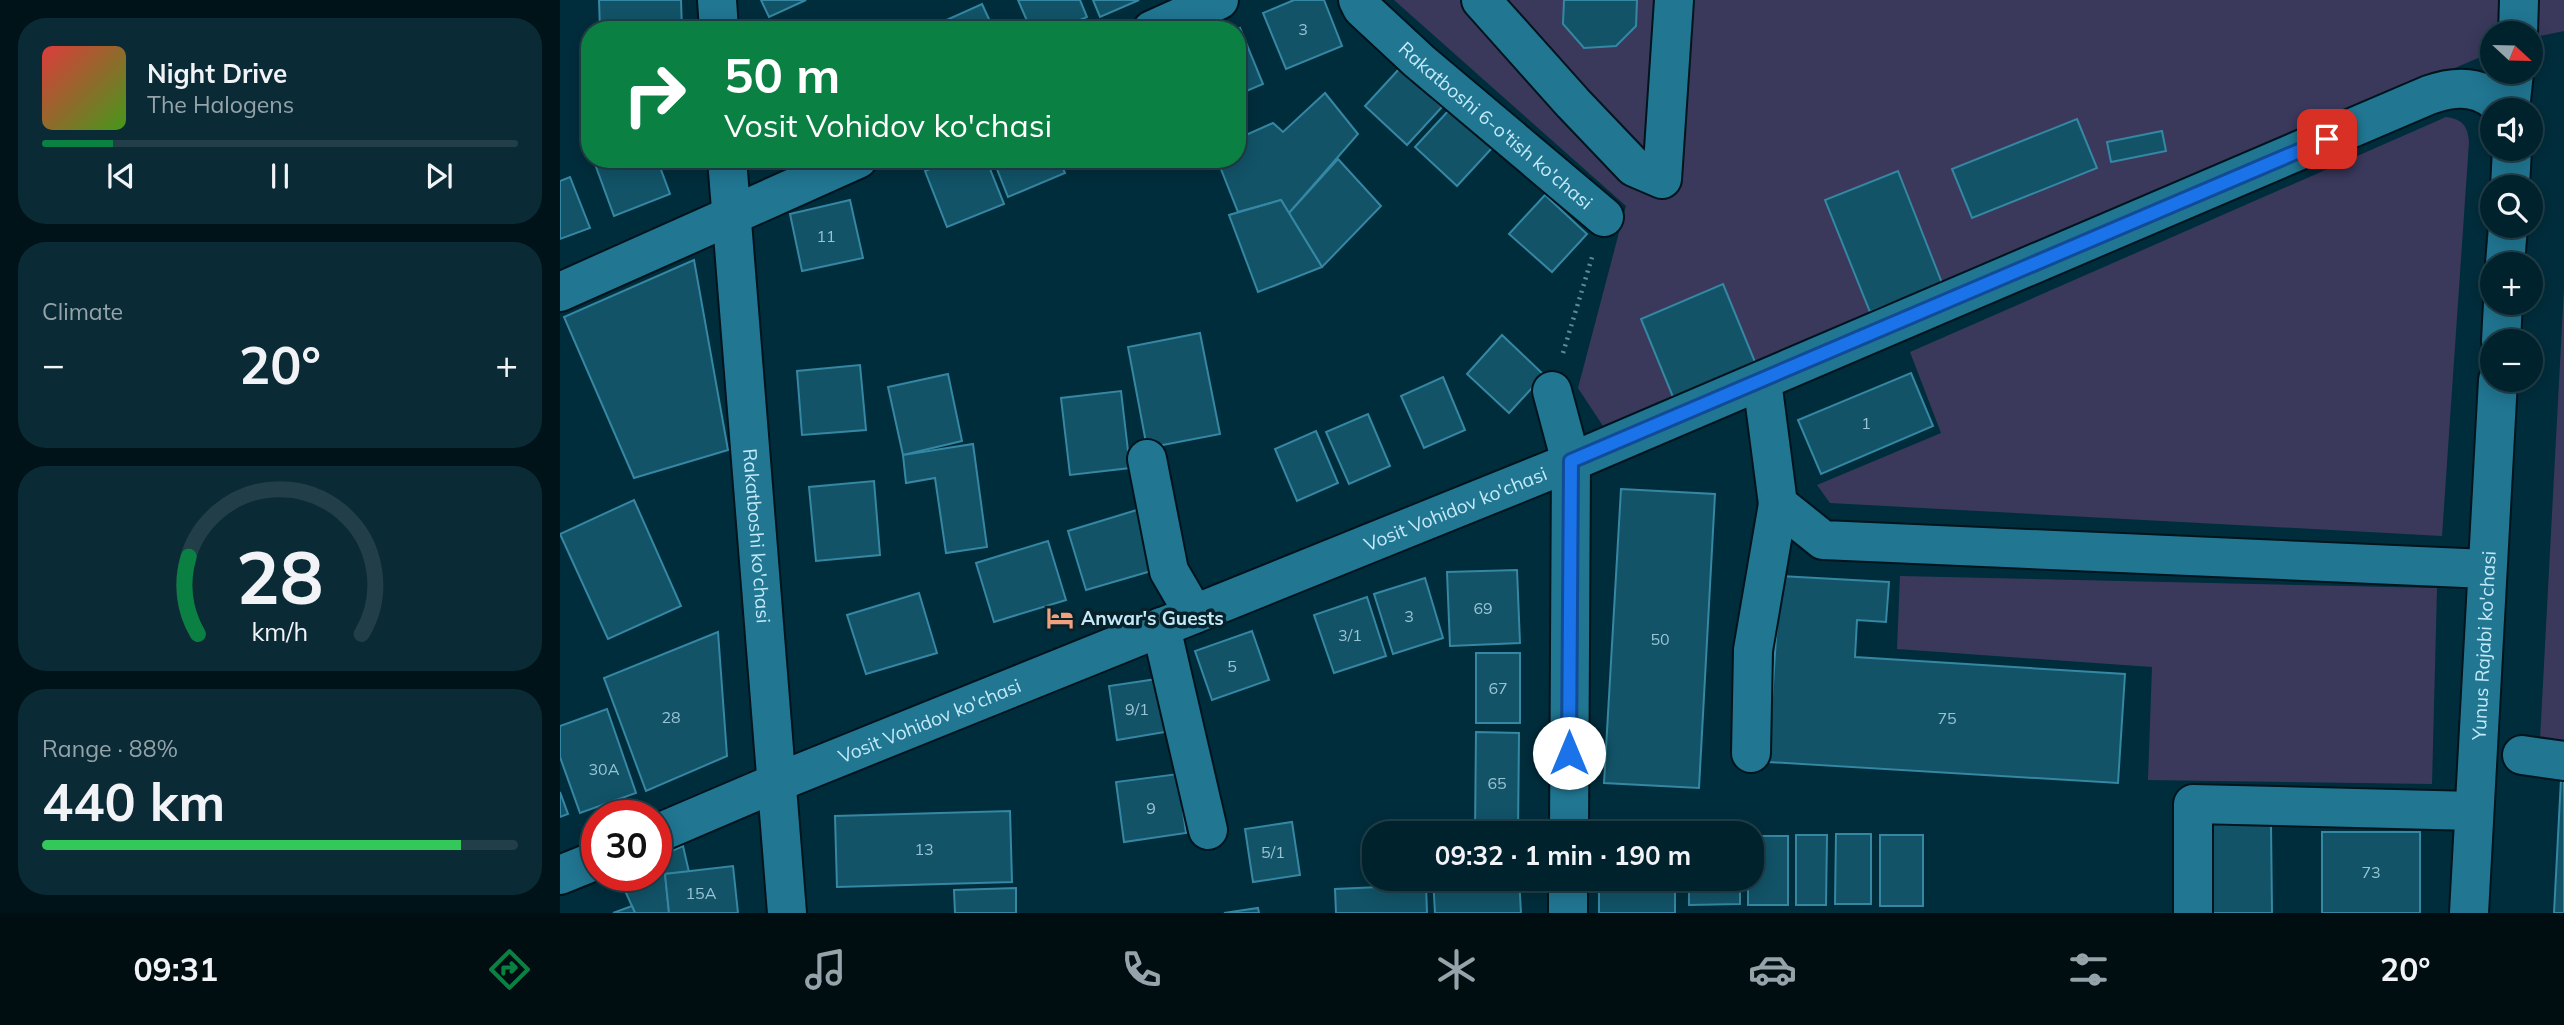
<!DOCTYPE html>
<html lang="en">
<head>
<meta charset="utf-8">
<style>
	body { margin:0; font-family:Mulish,sans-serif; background:#0a2a35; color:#f1f3f6; height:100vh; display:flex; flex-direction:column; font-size:26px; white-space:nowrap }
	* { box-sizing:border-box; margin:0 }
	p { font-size:23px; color:#95a4aa }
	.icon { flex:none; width:38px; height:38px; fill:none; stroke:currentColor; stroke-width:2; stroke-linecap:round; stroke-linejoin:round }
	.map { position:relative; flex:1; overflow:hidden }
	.sheet { display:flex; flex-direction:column; gap:18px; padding:18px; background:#001319; width:560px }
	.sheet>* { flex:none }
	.banner { position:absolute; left:21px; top:21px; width:665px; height:147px; border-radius:28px; box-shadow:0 4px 18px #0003,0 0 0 2px #223f49; background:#0b8043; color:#fff; overflow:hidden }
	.needle { width:46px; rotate:112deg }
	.tools { position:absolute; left:1920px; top:21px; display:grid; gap:14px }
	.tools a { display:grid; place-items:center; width:63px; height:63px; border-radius:50%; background:#00222d; box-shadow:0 4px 18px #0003,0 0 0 2px #223f49; font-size:35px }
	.speed { position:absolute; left:21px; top:800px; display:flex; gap:14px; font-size:35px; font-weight:700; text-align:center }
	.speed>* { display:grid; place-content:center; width:91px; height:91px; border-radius:50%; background:#00222d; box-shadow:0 4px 18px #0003,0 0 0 2px #223f49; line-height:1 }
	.speed .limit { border:10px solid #d22; background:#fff; color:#111 }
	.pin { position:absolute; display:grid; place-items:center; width:60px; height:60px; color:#fff; margin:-30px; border-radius:14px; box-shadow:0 4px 10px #0006 }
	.me { position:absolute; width:77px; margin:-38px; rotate:0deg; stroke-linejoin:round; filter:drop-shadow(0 0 5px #0008) }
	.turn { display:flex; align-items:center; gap:24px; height:147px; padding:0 28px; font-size:32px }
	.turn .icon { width:91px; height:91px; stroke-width:2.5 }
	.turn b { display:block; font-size:49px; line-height:60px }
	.big { font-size:52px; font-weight:700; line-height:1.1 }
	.sheet .widget { flex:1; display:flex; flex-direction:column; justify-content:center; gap:10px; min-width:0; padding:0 24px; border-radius:28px; background:#0a2a35 }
	.sheet .dial { align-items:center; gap:0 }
	.dial svg { height:182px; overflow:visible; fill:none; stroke:#223f49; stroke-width:7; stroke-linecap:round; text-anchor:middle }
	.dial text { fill:#f1f3f6; stroke:none }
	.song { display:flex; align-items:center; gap:21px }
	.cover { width:84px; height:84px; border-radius:10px; background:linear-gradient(135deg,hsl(0 70% 55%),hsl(100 70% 35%)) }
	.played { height:7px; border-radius:4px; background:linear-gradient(90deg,#0b8043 15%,#223f49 15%) }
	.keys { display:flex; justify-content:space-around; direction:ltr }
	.heat { display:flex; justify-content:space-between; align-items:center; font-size:38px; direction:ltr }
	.charge { height:10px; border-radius:5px; background:linear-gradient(90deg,#34c759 88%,#223f49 0) }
	.trip { position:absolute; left:802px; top:821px; width:402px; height:70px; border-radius:28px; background:#00222d; box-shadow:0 4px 18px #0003,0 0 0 2px #223f49; font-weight:700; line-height:70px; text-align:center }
	.menu { display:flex; height:112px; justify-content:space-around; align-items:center; background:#000e12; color:#95a4aa }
	.menu .icon { width:49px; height:49px }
	.menu .selected { color:#0b8043 }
	.menu b { font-size:32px; color:#f1f3f6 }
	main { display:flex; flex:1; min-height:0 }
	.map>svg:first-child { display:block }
	.green { fill:#3a395c }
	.building { fill:#125368; stroke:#3587a3; stroke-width:2 }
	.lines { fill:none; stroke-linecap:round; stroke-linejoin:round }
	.minor-casing { stroke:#00141d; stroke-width:42 }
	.path { stroke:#618a99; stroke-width:4.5; stroke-dasharray:2 5; stroke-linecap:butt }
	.minor { stroke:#217692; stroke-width:38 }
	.route-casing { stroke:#114b97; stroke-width:18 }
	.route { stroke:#1a73e8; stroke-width:12 }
	.labels { text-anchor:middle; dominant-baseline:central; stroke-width:7; stroke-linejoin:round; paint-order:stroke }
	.number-label { font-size:16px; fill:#98c4d5 }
	.street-label { font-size:19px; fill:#c4eaf9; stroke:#08222b }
	.poi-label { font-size:19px; font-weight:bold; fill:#c4eaf9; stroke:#08222b; text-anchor:start }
</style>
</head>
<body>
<main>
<section class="sheet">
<div class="widget">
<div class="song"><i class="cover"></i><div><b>Night Drive</b><p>The Halogens</p></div></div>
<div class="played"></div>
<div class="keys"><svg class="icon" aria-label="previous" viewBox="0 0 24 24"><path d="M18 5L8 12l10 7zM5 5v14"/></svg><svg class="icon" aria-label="pause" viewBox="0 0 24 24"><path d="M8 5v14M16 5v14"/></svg><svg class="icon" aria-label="next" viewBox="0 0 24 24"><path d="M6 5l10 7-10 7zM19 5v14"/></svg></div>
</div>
<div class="widget"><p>Climate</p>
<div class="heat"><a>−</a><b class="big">20°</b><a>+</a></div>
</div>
<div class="widget dial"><svg viewBox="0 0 100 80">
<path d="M14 69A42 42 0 1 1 86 69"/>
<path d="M14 69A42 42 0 0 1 10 35" stroke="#0b8043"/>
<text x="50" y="56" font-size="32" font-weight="700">28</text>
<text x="50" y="72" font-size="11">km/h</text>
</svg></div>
<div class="widget"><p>Range · 88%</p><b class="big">440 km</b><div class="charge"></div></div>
</section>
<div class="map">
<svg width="2004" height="913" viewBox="0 0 2004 913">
	<rect width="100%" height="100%" fill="#002d3c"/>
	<g class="green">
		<path d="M834,0H2004V31L1971,38L1970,33H1932V52L1930,53L1045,429L1018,388L1066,206Z"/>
		<path d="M1886,117C1902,119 1908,126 1909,142L1882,536L1270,503L1257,485L1381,433L1350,352Z"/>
		<path d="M2004,288V741L1980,740Z"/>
		<path d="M1340,576L1877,588L1872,784L1588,780L1592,667L1337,649Z"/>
	</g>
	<g class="building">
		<path d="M39,0H121L122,30H40Z"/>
		<path d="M201,0H246L209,17Z"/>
		<path d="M458,0H520L527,17L497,30H471Z"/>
		<path d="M533,0H579L540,17Z"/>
		<path d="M734,0H764L782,46L726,69L703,13Z"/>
		<path d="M1004,0H1077L1076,26L1056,46L1024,48L1003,24Z"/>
		<path d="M422,4L434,30H373L371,27Z"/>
		<path d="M680,28L703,84L677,95L676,30Z"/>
		<path d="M840,68L882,107L847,145L805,106Z"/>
		<path d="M765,93L798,134L729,213L721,200L678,212L657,159H677V139L713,123L723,132Z"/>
		<path d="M890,109L932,148L897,186L855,147Z"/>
		<path d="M1517,119L1537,168L1412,218L1392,169Z"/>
		<path d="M1602,131L1606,151L1551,162L1547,142Z"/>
		<path d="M47,159H97L110,194L54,216L35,164Z"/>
		<path d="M394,159H426L444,204L387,227L365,171Z"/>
		<path d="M433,159H499L505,173L448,197Z"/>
		<path d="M778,159L821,206L762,267L729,213Z"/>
		<path d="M1338,171L1382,283L1310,312L1265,200Z"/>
		<path d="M10,177L30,228L0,239V181Z"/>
		<path d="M985,195L1027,234L992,272L949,234Z"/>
		<path d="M290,200L303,258L242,271L230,214Z"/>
		<path d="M721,200L762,267L698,292L669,215Z"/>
		<path d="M134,260L168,450L74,478L4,317Z"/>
		<path d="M1163,284L1195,362L1113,397L1081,319Z"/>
		<path d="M640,333L660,434L587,448L568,347Z"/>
		<path d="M942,335L984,375L949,413L907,374Z"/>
		<path d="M300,365L306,430L242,435L237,371Z"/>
		<path d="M1351,373L1373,426L1261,474L1238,420Z"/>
		<path d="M388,374L402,441L343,455L328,387Z"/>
		<path d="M883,377L905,430L864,448L841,396Z"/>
		<path d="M561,391L570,468L510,475L501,398Z"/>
		<path d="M808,414L830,466L789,484L766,432Z"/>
		<path d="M756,431L778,483L737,501L715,449Z"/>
		<path d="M413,444L427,547L386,553L375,478L346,483L343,455Z"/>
		<path d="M314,481L320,555L256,561L249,487Z"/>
		<path d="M1061,489L1155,494L1139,788L1044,783Z"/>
		<path d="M74,500L121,606L48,639L0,534Z"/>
		<path d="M580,509L598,569L526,590L508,531Z"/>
		<path d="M488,541L506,600L434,622L416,563Z"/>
		<path d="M957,570L960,643L890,646L887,572Z"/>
		<path d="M1220,576L1329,582L1326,622L1297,620L1295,657L1565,674L1558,783L1208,762Z"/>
		<path d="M865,578L883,638L833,654L814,594Z"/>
		<path d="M359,593L377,653L306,674L287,615Z"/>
		<path d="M807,597L826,656L774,673L754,615Z"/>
		<path d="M692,631L709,680L652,700L635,651Z"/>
		<path d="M158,632L167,756L86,791L44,678Z"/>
		<rect x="916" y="653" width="44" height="70"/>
		<path d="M597,679L605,732L557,740L549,686Z"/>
		<path d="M47,709L76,793L20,813L0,757V726Z"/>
		<path d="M916,732L959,733L958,833H915Z"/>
		<path d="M618,774L626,833L564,842L556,782Z"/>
		<path d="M2001,779H2004V913H1994Z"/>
		<path d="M0,792L8,814L0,817Z"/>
		<path d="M450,811L452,882L277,887L275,816Z"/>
		<path d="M732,822L740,875L693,882L685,829Z"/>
		<path d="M1711,824L1712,913H1646V825Z"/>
		<rect x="1762" y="832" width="98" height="81"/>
		<path d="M1276,834H1311V904H1275Z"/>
		<path d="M1236,835H1267L1266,905H1236Z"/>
		<rect x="1320" y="835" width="43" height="71"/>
		<path d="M1192,836H1228V905H1188V878H1192Z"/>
		<path d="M123,846L129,872L105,874L109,913H75L58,875H96V858Z"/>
		<path d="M173,866L178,913H109L105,874Z"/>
		<path d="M873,878H959L961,913H875Z"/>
		<rect x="1039" y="878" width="76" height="35"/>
		<path d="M1129,878H1180V904L1129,905Z"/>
		<path d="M866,885L867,913H776L775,889Z"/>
		<path d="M456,888V913H395L394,890Z"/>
		<path d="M72,906L75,913H53Z"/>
		<path d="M698,908L699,913H664Z"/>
	</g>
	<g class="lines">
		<defs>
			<g id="minor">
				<path d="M157,0L159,30"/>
				<path id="s1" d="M798,0L802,8L859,61L1044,217"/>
				<path d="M921,0L1013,103L1074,167L1102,179L1114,0"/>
				<path d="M592,30L659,0"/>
				<path d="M1958,33L1959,0"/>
				<path d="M1950,110L1954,72"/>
				<path id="s2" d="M167,159L227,913"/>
				<path d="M1950,187L1952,149"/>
				<path d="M1945,264L1948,226"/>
				<path d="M0,292L298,159"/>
				<path d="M1941,341L1943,303"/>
				<path d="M1202,381L1218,504L1263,540L1927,569"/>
				<path d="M992,391L1011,462L1009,833"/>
				<path d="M587,459L609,571L634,614"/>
				<path d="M601,627L648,830"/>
				<path d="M1191,753L1193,650L1218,504"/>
				<path d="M1962,755L2004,761"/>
				<path id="s3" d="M96,834L218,782L1011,462L1869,95C1897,85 1924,85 1944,110"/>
				<path d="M0,875L37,860"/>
				<path d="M1008,913V878"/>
				<path d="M1633,913V804L1914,811"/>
				<path id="s4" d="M1909,913L1938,380"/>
			</g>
		</defs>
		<use href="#minor" class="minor-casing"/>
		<path class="path" d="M1003,353L1033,254"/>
		<use href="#minor" class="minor"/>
	</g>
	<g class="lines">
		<defs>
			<path id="route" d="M1009,753L1011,461L1767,139"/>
		</defs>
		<use href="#route" class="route-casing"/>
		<use href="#route" class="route"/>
	</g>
	<defs>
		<symbol id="hotel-bare" viewBox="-9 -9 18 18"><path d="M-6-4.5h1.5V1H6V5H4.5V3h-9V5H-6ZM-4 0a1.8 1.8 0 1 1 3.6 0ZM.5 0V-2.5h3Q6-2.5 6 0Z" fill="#f1a17d" stroke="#08222b" stroke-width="2.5" paint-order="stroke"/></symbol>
	</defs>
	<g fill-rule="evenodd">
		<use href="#hotel-bare" x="481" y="599" width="38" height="38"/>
	</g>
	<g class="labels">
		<g class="number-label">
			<text x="743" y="29">3</text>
			<text x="266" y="236">11</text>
			<text x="1306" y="423">1</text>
			<text x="923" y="608">69</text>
			<text x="849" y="616">3</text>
			<text x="790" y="635">3/1</text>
			<text x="1100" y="639">50</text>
			<text x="672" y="666">5</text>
			<text x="938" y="688">67</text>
			<text x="577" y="709">9/1</text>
			<text x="111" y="717">28</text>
			<text x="1387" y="718">75</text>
			<text x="44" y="769">30A</text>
			<text x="937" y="783">65</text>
			<text x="591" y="808">9</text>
			<text x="364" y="849">13</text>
			<text x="713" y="852">5/1</text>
			<text x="1811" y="872">73</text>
			<text x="141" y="893">15A</text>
		</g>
		<g class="street-label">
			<text stroke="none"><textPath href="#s1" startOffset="187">Rakatboshi 6-o'tish ko'chasi</textPath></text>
			<text stroke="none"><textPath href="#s3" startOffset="863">Vosit Vohidov ko'chasi</textPath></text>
			<text stroke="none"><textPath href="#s2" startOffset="378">Rakatboshi ko'chasi</textPath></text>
			<text stroke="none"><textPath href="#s4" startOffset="268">Yunus Rajabi ko'chasi</textPath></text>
			<text stroke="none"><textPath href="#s3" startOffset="296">Vosit Vohidov ko'chasi</textPath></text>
		</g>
		<g class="poi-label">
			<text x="521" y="618">Anwar's Guests</text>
		</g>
	</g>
</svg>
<div class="tools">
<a><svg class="needle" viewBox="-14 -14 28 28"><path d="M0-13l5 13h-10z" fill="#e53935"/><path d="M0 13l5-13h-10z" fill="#95a4aa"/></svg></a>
<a><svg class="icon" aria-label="sound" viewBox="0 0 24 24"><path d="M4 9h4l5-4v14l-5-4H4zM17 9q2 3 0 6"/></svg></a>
<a><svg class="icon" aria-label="search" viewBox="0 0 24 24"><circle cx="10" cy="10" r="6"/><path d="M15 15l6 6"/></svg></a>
<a>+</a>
<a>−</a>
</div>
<div class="speed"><div class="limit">30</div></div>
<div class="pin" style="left:1767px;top:139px;background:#d93025"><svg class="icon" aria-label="arrive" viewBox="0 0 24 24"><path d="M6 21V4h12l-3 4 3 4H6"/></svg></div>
<svg class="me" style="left:1009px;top:753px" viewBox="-20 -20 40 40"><circle r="19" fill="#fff"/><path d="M0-13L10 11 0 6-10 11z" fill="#1a73e8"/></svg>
<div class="trip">09:32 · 1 min · 190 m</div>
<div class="banner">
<div class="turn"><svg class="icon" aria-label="right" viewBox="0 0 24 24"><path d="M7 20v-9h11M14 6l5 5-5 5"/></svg><div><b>50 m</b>Vosit Vohidov ko'chasi</div></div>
</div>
</div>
</main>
<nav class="menu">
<b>09:31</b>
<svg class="icon selected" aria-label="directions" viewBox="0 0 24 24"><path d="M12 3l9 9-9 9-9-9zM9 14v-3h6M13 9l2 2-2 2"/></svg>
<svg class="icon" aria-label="music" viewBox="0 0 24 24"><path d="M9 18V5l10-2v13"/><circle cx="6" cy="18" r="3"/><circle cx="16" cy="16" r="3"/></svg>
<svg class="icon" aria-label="phone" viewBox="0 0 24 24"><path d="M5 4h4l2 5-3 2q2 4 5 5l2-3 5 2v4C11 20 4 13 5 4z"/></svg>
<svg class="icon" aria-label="climate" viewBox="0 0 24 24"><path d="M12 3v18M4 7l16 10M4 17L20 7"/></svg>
<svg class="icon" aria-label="car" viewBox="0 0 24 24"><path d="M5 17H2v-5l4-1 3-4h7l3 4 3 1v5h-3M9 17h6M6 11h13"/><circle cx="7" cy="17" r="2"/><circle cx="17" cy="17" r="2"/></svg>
<svg class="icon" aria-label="filters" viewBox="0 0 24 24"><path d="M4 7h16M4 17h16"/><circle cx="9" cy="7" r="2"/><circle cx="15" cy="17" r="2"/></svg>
<b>20°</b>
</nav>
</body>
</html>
